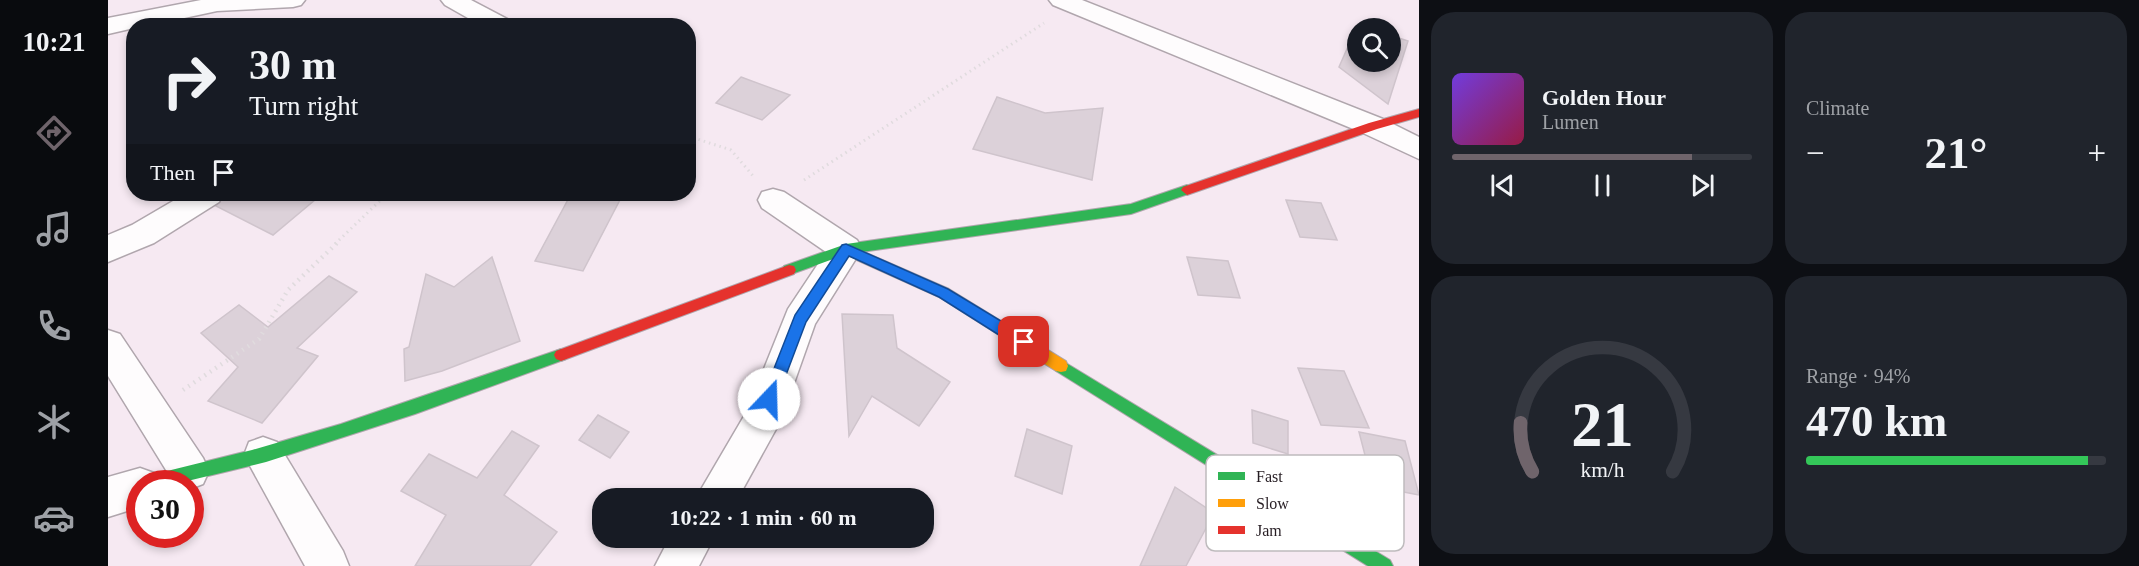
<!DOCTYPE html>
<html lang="en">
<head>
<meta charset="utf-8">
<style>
	body { margin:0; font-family:Georgia,serif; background:#20242c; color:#f1f3f6; height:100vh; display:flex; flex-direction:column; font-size:22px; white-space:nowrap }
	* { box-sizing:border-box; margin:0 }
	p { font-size:20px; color:#9ea1a6 }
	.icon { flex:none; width:33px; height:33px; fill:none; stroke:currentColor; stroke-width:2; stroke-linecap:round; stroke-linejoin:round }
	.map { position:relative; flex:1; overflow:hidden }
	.sheet { display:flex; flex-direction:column; gap:12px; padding:12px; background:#0d0f14; width:720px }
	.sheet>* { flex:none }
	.guide { position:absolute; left:18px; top:18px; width:570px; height:183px; border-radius:24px; box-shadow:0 3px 9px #0003; background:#171b24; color:#f1f3f6; overflow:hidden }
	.controls { position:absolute; left:1239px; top:18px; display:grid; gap:12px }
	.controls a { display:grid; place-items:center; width:54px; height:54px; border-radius:50%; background:#171b24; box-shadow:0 3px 9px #0003; font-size:30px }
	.speed { position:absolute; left:18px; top:470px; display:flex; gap:12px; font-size:30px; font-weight:700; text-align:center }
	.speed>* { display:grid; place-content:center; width:78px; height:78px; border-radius:50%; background:#171b24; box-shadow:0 3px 9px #0003; line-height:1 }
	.speed .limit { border:9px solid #d22; background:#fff; color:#111 }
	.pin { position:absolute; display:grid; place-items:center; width:51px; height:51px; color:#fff; margin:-26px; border-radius:12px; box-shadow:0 3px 9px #0006 }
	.me { position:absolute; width:66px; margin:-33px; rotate:21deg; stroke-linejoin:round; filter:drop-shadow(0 0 4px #0008) }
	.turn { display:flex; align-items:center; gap:21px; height:126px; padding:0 24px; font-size:27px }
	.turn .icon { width:78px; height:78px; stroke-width:2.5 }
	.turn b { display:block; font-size:42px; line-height:51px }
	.then { display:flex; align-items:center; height:57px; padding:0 24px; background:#0003; gap:12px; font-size:22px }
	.big { font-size:45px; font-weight:700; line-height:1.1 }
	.sheet .card { flex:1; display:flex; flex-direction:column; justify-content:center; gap:9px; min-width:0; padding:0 21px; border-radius:24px; background:#20242c }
	.sheet .dial { align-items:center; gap:0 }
	.dial svg { height:156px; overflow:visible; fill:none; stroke:#363941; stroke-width:7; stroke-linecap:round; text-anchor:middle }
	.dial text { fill:#f1f3f6; stroke:none }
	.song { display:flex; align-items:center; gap:18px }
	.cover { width:72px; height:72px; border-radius:9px; background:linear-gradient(135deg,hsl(260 70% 55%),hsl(340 70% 35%)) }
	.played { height:6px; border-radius:3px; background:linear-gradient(90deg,#6f646b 80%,#363941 80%) }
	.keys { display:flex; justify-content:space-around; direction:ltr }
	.heat { display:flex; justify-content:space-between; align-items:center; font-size:33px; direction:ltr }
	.charge { height:9px; border-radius:4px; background:linear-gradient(90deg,#34c759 94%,#363941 0) }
	.sheet .tiles { flex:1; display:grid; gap:12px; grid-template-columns:repeat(2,1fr) }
	.trip { position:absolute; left:484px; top:488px; width:342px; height:60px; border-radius:24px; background:#171b24; box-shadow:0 3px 9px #0003; font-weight:700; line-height:60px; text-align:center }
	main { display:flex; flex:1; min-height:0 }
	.tab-bar { display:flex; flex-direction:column; width:108px; justify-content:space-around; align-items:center; background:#090b0e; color:#9ea1a6 }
	.tab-bar .icon { width:42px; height:42px }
	.tab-bar .active { color:#6f646b }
	.tab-bar b { font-size:27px; color:#f1f3f6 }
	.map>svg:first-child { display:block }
	.building { fill:#dcd1d9; stroke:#cfc4cc; stroke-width:1.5 }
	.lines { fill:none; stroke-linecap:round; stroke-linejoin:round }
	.street-casing { stroke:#b0a6ad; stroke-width:3 }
	.fast-casing { stroke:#b0a6ad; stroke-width:2 }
	.slow-casing { stroke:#b0a6ad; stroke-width:2 }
	.jam-casing { stroke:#b0a6ad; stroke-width:2 }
	.path-far1 { stroke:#e0dbde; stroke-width:3; stroke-dasharray:1.5 4; stroke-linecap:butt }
	.path { stroke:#e0dbde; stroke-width:4.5; stroke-dasharray:1.5 5; stroke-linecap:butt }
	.street { fill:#fefcfd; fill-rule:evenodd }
	.fast { fill:#30b455; fill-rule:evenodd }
	.slow { fill:#ff9f0a; fill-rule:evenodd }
	.jam { fill:#e5322d; fill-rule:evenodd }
	.route { fill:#1a73e8; stroke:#114b97; stroke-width:1.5 }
	.key { fill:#fff; stroke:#bebbbd; stroke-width:1.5 }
	.key-label { font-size:16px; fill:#261d23 }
</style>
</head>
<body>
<main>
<nav class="tab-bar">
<b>10:21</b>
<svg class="icon active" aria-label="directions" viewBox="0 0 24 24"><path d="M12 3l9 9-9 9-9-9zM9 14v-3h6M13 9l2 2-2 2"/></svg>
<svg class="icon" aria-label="music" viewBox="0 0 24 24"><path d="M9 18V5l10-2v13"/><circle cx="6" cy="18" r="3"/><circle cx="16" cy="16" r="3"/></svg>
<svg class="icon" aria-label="phone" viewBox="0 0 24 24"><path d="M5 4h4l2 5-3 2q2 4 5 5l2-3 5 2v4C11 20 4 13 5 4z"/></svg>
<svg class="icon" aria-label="climate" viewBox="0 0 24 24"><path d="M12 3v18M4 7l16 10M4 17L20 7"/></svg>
<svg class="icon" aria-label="car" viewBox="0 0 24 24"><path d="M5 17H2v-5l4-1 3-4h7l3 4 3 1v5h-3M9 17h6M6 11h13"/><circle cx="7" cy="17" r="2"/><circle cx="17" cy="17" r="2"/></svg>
</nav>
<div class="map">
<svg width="1311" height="566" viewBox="0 0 1311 566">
	<rect width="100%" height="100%" fill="#f6e9f2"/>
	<g class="building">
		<path d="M1250,24L1262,28H1250V62H1282V35L1300,41L1280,104L1231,67Z"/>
		<path d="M633,77L682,95L654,120L608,103Z"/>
		<path d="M889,97L937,113L995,108L984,180L865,149Z"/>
		<path d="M117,194H214L165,235L108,206Z"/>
		<path d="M463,194H515L475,271L427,261Z"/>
		<path d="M1178,200L1213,203L1229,240L1192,237Z"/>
		<path d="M384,257L412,341L334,371L297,381L296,349L301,347L318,274L346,287Z"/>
		<path d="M1079,257L1120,261L1132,298L1090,295Z"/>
		<path d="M221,276L249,292L189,348L210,356L154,423L100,401L130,367L93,333L131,305L160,327Z"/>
		<path d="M734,314L785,315L789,348L842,382L811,426L764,396L741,436Z"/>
		<path d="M1190,368L1236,371L1261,428L1213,425Z"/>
		<path d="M1144,410L1180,421V454L1145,443Z"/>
		<path d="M490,415L521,432L502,458L471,440Z"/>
		<path d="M919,429L964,446L954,494L907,476Z"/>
		<path d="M404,431L431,446L396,495L449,532L422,566H307L338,515L293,491L321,454L369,478Z"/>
		<path d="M1251,432L1297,441L1311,495L1265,486Z"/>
		<path d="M1067,487L1106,513L1078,566H1032Z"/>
	</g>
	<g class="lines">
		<defs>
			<g id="street">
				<path d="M93,0H197L193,5L185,7L109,11L39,26H26V28L0,34V18Z"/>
				<path d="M333,0H363L403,21L406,26H374L337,5Z"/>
				<path d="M941,0H974L1275,119L1311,137V159L1255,133L945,5Z"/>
				<path d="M665,189L676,192L749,240L754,249L707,324L673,420L630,498H588L639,411L680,309L718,252L654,208L650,200L654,192Z"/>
				<path d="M77,194H115L111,202L46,243L0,262V235L24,225Z"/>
				<path d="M0,330L12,334L95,458L101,471L95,484L82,489V483H66L0,376Z"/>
				<path d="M155,437L169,442L235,551L241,566H197L136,455L141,442Z"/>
				<path d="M32,468L46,473L50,483H32V507L0,517V477Z"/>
				<path d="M562,537H606L591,566H547Z"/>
			</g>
			<g id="fast">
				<path d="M1079,185L1085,190L1083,193L1023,214L739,254L681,275L676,274L674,270L676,266L738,244L1023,204Z"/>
				<path d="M453,349L458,351L460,355L458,359L307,414L158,462L71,483H35L37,477L43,475L144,450L233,424Z"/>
				<path d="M953,360L1282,560L1285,566H1260L948,371L946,366L948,361Z"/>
			</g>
			<path id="slow" d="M738,244L841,289L958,361L960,366L958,371L953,372L948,371L831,297L733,253L731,249Z"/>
			<g id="jam">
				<path d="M1311,109V117L1269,129L1079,195L1073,190L1075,187L1261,123Z"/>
				<path d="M681,265L686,266L688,270L686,274L453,361L448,359L446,355L448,351Z"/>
			</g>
		</defs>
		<use href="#street" class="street-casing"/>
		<use href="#fast" class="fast-casing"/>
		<use href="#slow" class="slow-casing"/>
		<use href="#jam" class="jam-casing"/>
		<g class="path-far1">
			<path d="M580,136L623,150L646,177"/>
			<path d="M696,180L936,23"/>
			<path d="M227,244L279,194"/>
		</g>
		<path class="path" d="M75,390L151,339L180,290L229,243"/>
		<use href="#street" class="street"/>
		<use href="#fast" class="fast"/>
		<use href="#slow" class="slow"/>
		<use href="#jam" class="jam"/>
	</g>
	<path class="route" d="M738,244L840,289L921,338L923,342L921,347H910L831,297L741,256L698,322L667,404H656L654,399L687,315L734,245Z"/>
	<rect x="1098" y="455" width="198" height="96" rx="9" class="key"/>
	<rect x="1110" y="472" width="27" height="8" fill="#30b455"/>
	<rect x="1110" y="499" width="27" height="8" fill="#ff9f0a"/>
	<rect x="1110" y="526" width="27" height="8" fill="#e5322d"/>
	<g class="key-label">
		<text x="1148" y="482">Fast</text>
		<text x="1148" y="509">Slow</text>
		<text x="1148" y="536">Jam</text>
	</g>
</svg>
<div class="controls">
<a><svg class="icon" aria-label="search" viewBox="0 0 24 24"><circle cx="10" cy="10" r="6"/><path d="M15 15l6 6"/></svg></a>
</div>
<div class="speed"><div class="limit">30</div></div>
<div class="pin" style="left:916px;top:342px;background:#d93025"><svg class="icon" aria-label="arrive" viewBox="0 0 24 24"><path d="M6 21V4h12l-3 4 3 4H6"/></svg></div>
<svg class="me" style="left:661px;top:399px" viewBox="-20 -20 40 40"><circle r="19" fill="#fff"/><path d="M0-13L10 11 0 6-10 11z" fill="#1a73e8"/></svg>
<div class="trip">10:22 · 1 min · 60 m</div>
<div class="guide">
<div class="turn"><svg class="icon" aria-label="right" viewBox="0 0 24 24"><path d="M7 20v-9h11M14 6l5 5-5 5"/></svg><div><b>30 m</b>Turn right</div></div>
<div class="then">Then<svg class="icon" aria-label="arrive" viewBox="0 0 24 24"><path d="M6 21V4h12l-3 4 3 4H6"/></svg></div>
</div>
</div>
<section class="sheet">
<div class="tiles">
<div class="card">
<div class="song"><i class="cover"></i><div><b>Golden Hour</b><p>Lumen</p></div></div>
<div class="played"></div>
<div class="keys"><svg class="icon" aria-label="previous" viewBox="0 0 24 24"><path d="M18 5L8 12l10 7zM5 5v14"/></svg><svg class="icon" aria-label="pause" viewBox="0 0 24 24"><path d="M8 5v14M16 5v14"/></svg><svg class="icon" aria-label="next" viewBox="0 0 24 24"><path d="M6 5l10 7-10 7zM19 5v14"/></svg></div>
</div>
<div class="card"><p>Climate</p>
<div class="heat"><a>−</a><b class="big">21°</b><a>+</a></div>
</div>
<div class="card dial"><svg viewBox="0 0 100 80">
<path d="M14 69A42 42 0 1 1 86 69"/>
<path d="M14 69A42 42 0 0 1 8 44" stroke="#6f646b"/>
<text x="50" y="56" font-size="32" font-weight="700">21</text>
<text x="50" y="72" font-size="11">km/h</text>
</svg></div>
<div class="card"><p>Range · 94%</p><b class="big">470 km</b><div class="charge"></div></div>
</div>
</section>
</main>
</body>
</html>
